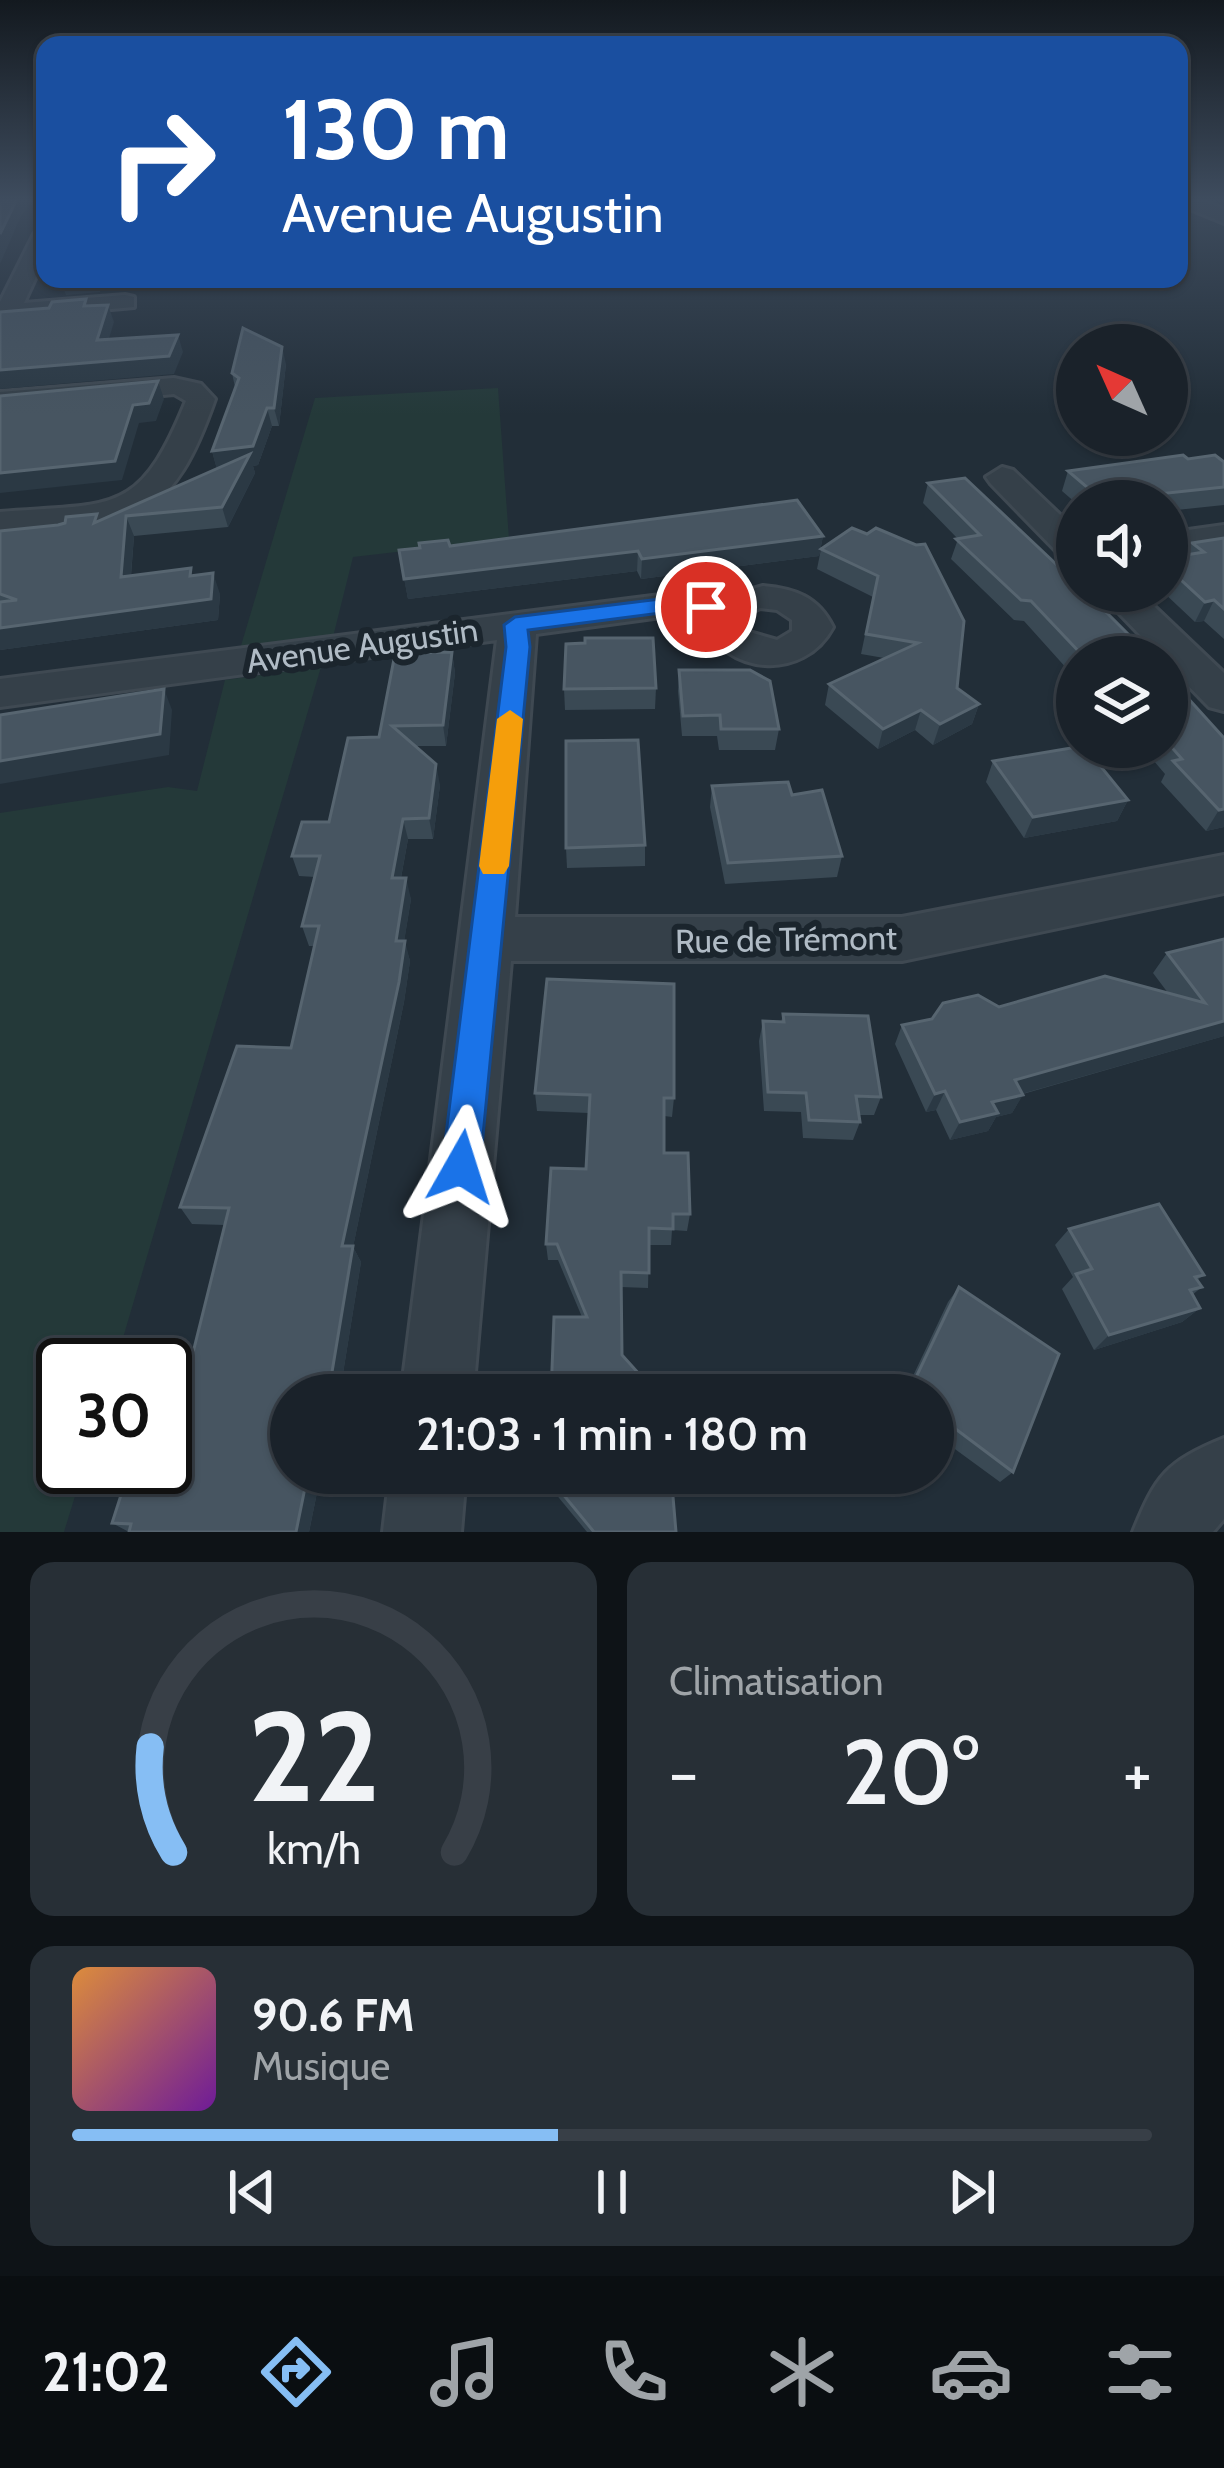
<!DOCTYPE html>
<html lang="fr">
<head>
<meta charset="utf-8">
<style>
	body { margin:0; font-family:Cabin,sans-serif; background:#272f36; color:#f1f3f6; height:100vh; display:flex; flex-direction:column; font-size:45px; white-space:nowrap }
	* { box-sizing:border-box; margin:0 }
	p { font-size:39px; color:#9fa4a8 }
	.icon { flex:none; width:66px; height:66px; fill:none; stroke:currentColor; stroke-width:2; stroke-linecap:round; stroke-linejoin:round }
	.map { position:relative; height:1532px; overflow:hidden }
	.panel { display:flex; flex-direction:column; gap:30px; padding:30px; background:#0e1317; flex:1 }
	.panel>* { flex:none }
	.hud { position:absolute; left:36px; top:36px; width:1152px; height:252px; border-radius:24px; box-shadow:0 3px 9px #0004,0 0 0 3px #383f47; background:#1a4fa0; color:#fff; overflow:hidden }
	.needle { width:78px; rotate:315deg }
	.tools { position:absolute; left:1056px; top:324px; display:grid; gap:24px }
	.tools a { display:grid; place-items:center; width:132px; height:132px; border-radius:50%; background:#1a222a; box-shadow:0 3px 9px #0004,0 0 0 3px #383f47; font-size:60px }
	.speed { position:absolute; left:36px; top:1338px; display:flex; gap:24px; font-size:60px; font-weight:700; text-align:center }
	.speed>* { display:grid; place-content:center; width:156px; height:156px; border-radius:50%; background:#1a222a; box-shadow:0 3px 9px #0004,0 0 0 3px #383f47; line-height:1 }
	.speed .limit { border:6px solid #111; border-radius:18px; background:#fff; color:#111 }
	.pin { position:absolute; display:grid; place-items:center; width:102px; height:102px; color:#fff; margin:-51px; border:6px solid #fff; border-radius:50%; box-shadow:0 3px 12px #0007 }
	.me { position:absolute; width:132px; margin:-66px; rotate:6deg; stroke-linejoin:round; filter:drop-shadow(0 0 9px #0008) }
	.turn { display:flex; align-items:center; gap:42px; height:252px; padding:0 48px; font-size:54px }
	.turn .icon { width:156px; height:156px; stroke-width:2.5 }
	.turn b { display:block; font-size:84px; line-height:102px }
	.big { font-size:90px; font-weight:600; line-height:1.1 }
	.panel .widget { flex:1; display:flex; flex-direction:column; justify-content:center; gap:18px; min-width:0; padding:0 42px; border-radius:24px; background:#272f36 }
	.panel .dial { align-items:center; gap:0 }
	.dial svg { height:312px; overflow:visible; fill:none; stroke:#383f47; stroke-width:7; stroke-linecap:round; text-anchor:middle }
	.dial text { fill:#f1f3f6; stroke:none }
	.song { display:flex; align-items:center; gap:36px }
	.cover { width:144px; height:144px; border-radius:18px; background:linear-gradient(135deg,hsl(30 70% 55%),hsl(280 70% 35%)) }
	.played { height:12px; border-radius:6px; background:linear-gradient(90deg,#86bef4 45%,#383f47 45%) }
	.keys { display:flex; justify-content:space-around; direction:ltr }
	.heat { display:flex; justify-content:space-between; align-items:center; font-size:66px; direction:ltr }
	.panel .tiles { flex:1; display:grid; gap:30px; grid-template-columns:1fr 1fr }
	.widget:last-child { grid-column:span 2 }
	.trip { position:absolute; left:270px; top:1374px; width:684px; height:120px; border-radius:60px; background:#1a222a; box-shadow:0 3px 9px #0004,0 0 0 3px #383f47; font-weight:600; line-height:120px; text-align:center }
	.tabs { display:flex; height:192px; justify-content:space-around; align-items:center; background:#0a0e11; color:#9fa4a8 }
	.tabs .icon { width:84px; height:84px }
	.tabs .selected { color:#86bef4 }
	.tabs b { font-size:54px; color:#f1f3f6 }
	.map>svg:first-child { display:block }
	.green { fill:#243939 }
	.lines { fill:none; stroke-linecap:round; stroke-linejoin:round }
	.minor-casing { stroke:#3f4952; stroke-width:6 }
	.minor { fill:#354049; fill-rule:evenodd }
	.wall { fill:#3a4954 }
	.shaded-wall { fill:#2b3944 }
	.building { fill:#475561; stroke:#576570; stroke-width:3 }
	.route { fill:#1a73e8; stroke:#114b97; stroke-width:3 }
	.slow { fill:#f59e0b }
	.labels { text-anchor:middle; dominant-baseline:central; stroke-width:12; stroke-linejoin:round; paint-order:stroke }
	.street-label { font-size:33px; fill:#b0bbc5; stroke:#1b252d }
</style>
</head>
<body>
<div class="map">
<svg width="1224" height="1532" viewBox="0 0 1224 1532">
	<rect width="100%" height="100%" fill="#222e38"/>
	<g class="green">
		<path d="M498,388L509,539L353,557L333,637L240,649L315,398Z"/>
		<path d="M321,667L115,1365H63V1467H84L64,1532H0V813L168,787L197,791L225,680Z"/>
	</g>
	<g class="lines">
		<defs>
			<g id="minor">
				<path d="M1179,201H1203L1224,209V223L1180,205Z"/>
				<path d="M45,228V257L24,303L125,295L134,297V307L0,319V302L34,234Z"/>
				<path d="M174,378L201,384L215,399C168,534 129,522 0,532V512C114,503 139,517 186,401L174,394L0,410V392Z"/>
				<path d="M1002,467L1013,470L1077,531V562L1064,559L991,484L986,477Z"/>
				<path d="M1224,525V545L1167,555V533Z"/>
				<path d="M763,586C796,589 818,597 833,627C804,682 724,676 702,619L676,615L536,634L515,917H902L1224,855V893L902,961H511L473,1395H401L497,640L0,707V679L676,593L719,599ZM760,608L777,610L792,620V631L777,640L746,631L741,617Z"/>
				<path d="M1098,591H1138L1224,673V711L1209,707L1167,664V657H1161Z"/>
				<path d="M1224,1438V1519L1213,1532H1133C1156,1475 1166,1462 1224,1438Z"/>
				<path d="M390,1473H466L461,1532H383Z"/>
			</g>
		</defs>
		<use href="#minor" class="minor-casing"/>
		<use href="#minor" class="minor"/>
	</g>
	<g class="wall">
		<path d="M286,364L279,426H272L258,465L253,466L255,473L228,527L134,536L131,576H194L220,594L218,620L0,650V531L100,521L217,469L212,451L235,387L232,373Z"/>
		<path d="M1188,459L1224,462V505L1167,511V501H1077V504L1062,491L1068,471Z"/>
		<path d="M928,483L1151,657H1077V680L1024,621L1014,620L951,559L958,539L923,503Z"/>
		<path d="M852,528L957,688L979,704L972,724L933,745L915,730L878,749L825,705L829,684L884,658L861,654L873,597L817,569L821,549Z"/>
		<path d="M823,536L819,556L641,579L637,571L408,599L399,550L450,546Z"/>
		<path d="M1224,538V639L1204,621L1195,622L1162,591H1167V558L1187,555L1192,543Z"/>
		<path d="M452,652L455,673L446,746H416L440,785L433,839H408L401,878L411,899L404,941L410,961L404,1002L353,1247L361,1262L340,1392H326L325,1395H291V1473H321L309,1532H129L112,1523L172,1437L225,1225L192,1224L180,1207L291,1048L314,946H309L302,926L315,877L299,876L292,856L329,822L379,737L410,658Z"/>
		<path d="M679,670L779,729L775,750H719L717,736H682L678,691Z"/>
		<path d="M1167,675L1224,738V827L1206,831L1161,782L1165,774L1142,747H1167Z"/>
		<path d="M656,688L655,709L565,710L564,689Z"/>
		<path d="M993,761L1128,800L1117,821L1024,838L986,782Z"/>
		<path d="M712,786L792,795L842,856L837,877L725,884L710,807Z"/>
		<path d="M645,845V866L567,868L566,848Z"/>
		<path d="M1224,939V1036L1023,1094L1012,1113L996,1117L988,1131L950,1140L936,1110L926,1112L895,1044L902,1025L999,1007L1168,993L1153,973L1167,953Z"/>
		<path d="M783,1014L881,1097L874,1115H859L860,1122L853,1140L803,1138L801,1112L764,1111L759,1041L763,1021L781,1022Z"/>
		<path d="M535,1093L674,1098L672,1117L664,1116V1153L690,1214L687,1231L672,1230L671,1245H649L648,1288L621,1287L551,1395L582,1317L558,1260H548L546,1244L586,1169L589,1113L537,1111Z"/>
		<path d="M1069,1229L1204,1275L1197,1280L1202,1287L1192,1295L1200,1308L1182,1322L1094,1350L1062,1289L1073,1277L1055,1245Z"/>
		<path d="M959,1287L1013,1472L1000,1482L933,1433V1395H904L948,1302Z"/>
		<path d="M548,1473L676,1532H587L550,1487Z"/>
	</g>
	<g class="shaded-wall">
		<path d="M15,201H32L21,216L0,264V234Z"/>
		<path d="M60,279H104L100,292L66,295Z"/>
		<path d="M108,305L114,322L103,358L97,340Z"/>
		<path d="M178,335L183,352L174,374L0,389V370Z"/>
		<path d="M282,347L286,364L279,426L274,408Z"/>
		<path d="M158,381L164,399L156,421L139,423L122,480L0,493V473L133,405Z"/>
		<path d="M267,408L272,426L258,465L253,466L255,473L228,527L222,507L217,470L212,451Z"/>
		<path d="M126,516L134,536L129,597L121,577Z"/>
		<path d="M823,536L819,556L641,579L642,559Z"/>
		<path d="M638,551L637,571L408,599L404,579Z"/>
		<path d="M213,573L220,594L218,620L0,650V628Z"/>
		<path d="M1214,600L1204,621L1195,622L1205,602Z"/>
		<path d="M452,652L455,673L446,746L443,725Z"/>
		<path d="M164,689L172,710L169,755L0,784V761Z"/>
		<path d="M979,704L972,724L933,745L940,724Z"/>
		<path d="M921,710L915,730L878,749L883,729Z"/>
		<path d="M436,764L440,785L433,839L429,818Z"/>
		<path d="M1128,800L1117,821L1024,838L1033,817Z"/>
		<path d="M1224,809V827L1206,831L1219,810Z"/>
		<path d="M403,819L408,839L397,899L392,878Z"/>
		<path d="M406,878L411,899L401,961L396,941Z"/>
		<path d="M405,941L410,961L404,1002L353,1247L361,1262L340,1392L331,1378L342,1246Z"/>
		<path d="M1224,1021V1036L1007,1098L1023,1095L1012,1113L996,1117L988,1131L950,1140L960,1122L992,1102L1015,1080Z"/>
		<path d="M945,1091L936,1110L926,1112L935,1094Z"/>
		<path d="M1200,1308L1182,1322L1094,1350L1109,1335Z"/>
		<path d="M316,1379L326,1392L325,1395H313Z"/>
		<path d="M308,1473H321L309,1532H296Z"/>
	</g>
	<g class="building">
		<path d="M0,201H16L0,234Z"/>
		<path d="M86,299L84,306L108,305L97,340L178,335L169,356L0,370V312L49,308L52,302Z"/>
		<path d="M243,328L282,347L274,408H267L253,446L212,451L239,378L232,373Z"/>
		<path d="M158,381L149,403L133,405L115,461L0,473V396Z"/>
		<path d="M250,454L222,507L126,516L121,577L191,568L190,576L213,573L211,599L0,628V602L17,600L0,594V531L58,525L65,523L66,517L97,514L94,523Z"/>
		<path d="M1183,455L1188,459L1215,455L1224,462V487L1102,500L1068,471Z"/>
		<path d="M965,478L1077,584V591H1085L1151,657H1084L1031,601L1021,600L956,539L980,535L928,483Z"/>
		<path d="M797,500L823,536L642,559L638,551L404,579L399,550L420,548L419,543L448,540L450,546Z"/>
		<path d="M852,528L867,534L876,528L916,545L925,544L964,621L957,688L979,704L940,724L921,710L883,729L829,684L918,643L866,634L878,576L821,549Z"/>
		<path d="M1224,538V609L1214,600L1205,602L1167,567V558L1204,552L1192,543Z"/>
		<path d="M585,638H653L656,688L564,689L566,644L585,643Z"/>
		<path d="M452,652L443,725L392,726L436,764L429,818L403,819L392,878H406L396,941H405L399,982L342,1246H353L331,1378L316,1379L313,1395H291V1473H308L296,1532H129L131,1524L112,1523L130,1467H165V1437H172L229,1208L180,1207L237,1046L291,1048L319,926H302L320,856H292L302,822H329L348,738L379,737L394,659L410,658L413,653Z"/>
		<path d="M679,670H750L770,681L779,729H721L720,715L683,716Z"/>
		<path d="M1167,675L1224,738V809L1219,810L1173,761L1182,759L1167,742Z"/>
		<path d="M164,689L160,734L0,761V715Z"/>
		<path d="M638,740L645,845L566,848V741Z"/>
		<path d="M1077,747H1085L1128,800L1033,817L993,761Z"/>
		<path d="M788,782L792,795L822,790L842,856L728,863L712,786Z"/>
		<path d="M1224,939V1021L1015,1080L1023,1095L992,1102L998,1113L960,1122L945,1091L935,1094L902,1025L932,1019L943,1003L978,995L999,1007L1105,976L1205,1003L1167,953Z"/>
		<path d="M547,979L674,984V1098H664V1153H688L690,1214H673V1229L649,1228V1273L621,1272L622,1355L640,1375L662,1373L664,1395H551L554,1317H587L557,1244H546L551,1168L586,1169L590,1095L535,1093Z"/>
		<path d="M783,1014L868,1016L881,1097L856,1096L860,1122L809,1120L806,1093L768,1092L763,1021L784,1022Z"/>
		<path d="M1159,1204L1204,1275L1195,1277L1202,1287L1190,1290L1200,1308L1109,1335L1076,1274L1092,1269L1069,1229Z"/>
		<path d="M959,1287L1059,1354L1013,1472L933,1412V1395L908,1394Z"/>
		<path d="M548,1473H671L676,1532H594L548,1476Z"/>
	</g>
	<linearGradient id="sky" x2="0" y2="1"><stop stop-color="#13191f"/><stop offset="0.48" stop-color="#3e4c5e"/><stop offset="1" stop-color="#3e4c5e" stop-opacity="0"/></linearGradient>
	<rect width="1224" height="415" fill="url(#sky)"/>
	<path class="route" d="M676,597L706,600L718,607L706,614L676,611L528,630L530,647L480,1167L475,1180L461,1186L448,1180L442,1167L506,647L504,625L515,617Z"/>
	<path class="slow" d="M510,710L523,719L509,866L504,874H483L479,866L497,719Z"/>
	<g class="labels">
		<g class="street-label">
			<text transform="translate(362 645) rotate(-8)">Avenue Augustin</text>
			<text transform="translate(786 939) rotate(-1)">Rue de Trémont</text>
		</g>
	</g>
</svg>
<div class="tools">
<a><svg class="needle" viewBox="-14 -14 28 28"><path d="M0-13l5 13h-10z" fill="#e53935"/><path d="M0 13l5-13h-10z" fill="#9fa4a8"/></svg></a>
<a><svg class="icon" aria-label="sound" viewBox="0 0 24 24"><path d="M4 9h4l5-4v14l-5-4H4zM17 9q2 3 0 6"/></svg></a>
<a><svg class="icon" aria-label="layers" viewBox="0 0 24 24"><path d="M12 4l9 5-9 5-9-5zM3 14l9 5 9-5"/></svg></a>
</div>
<div class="speed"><div class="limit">30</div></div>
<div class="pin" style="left:706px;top:607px;background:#d93025"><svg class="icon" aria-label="arrive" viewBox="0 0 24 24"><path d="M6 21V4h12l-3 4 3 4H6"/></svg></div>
<svg class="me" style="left:461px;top:1167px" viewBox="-20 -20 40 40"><path d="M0-17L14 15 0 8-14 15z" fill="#1a73e8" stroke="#fff" stroke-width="4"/></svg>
<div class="trip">21:03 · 1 min · 180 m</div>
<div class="hud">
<div class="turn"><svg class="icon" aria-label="right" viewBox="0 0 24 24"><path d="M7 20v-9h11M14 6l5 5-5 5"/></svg><div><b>130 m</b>Avenue Augustin</div></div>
</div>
</div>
<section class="panel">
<div class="tiles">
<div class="widget dial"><svg viewBox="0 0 100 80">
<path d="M14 69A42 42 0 1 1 86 69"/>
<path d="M14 69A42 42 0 0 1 8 42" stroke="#86bef4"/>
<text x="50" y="56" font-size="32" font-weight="700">22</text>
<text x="50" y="72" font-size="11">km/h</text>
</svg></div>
<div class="widget"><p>Climatisation</p>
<div class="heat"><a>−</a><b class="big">20°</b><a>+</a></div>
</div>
<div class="widget">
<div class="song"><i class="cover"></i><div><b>90.6 FM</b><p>Musique</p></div></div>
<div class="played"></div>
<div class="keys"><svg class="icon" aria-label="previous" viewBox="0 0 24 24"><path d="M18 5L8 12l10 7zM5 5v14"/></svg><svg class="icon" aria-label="pause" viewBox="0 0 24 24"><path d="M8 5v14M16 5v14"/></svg><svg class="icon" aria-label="next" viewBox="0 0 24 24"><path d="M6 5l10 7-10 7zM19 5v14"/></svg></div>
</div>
</div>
</section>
<nav class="tabs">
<b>21:02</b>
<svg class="icon selected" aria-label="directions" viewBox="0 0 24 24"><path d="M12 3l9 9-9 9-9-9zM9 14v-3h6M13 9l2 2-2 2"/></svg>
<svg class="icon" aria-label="music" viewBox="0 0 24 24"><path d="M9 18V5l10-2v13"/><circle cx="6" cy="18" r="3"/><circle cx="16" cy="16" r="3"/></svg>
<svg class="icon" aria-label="phone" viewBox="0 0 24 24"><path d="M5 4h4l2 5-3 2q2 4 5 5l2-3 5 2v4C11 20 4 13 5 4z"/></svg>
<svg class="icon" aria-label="climate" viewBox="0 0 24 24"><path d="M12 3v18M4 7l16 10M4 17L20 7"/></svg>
<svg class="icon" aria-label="car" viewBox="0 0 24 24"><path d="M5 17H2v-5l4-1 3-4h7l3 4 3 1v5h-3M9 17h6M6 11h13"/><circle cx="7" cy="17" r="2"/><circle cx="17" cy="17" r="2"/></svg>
<svg class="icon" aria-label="filters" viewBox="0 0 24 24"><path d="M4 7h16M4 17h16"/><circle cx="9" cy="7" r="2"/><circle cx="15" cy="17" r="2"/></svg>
</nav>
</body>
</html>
